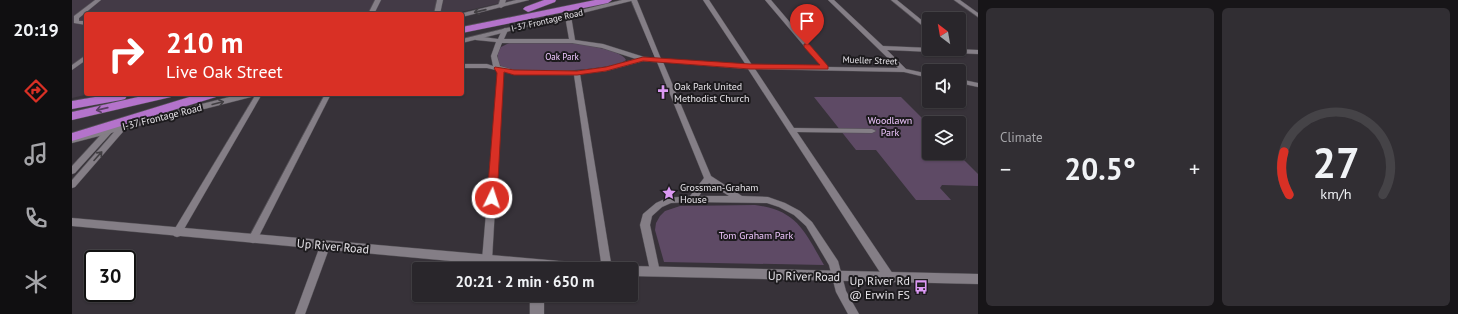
<!DOCTYPE html>
<html lang="en">
<head>
<meta charset="utf-8">
<style>
	body { margin:0; font-family:"PT Sans",sans-serif; background:#312e33; color:#f1f3f6; height:100vh; display:flex; flex-direction:column; font-size:15px; white-space:nowrap }
	* { box-sizing:border-box; margin:0 }
	p { font-size:13px; color:#a5a5a9 }
	.icon { flex:none; width:22px; height:22px; fill:none; stroke:currentColor; stroke-width:2; stroke-linecap:round; stroke-linejoin:round }
	.map { position:relative; flex:1; overflow:hidden }
	.side { display:flex; flex-direction:column; gap:8px; padding:8px; background:#171518; width:480px }
	.side>* { flex:none }
	.top-card { position:absolute; left:12px; top:12px; width:380px; height:84px; border-radius:4px; box-shadow:0 1px 3px #0004,0 0 0 1px #454347; background:#d93025; color:#fff; overflow:hidden }
	.needle { width:26px; rotate:329deg }
	.tools { position:absolute; left:850px; top:12px; display:grid; gap:8px }
	.tools a { display:grid; place-items:center; width:44px; height:44px; border-radius:4px; background:#29262b; box-shadow:0 1px 3px #0004,0 0 0 1px #454347; font-size:20px }
	.speed { position:absolute; left:12px; top:250px; display:flex; gap:8px; font-size:20px; font-weight:700; text-align:center }
	.speed>* { display:grid; place-content:center; width:52px; height:52px; border-radius:50%; background:#29262b; box-shadow:0 1px 3px #0004,0 0 0 1px #454347; line-height:1 }
	.speed .limit { border:2px solid #111; border-radius:6px; background:#fff; color:#111 }
	.pin { position:absolute; display:grid; place-items:center; width:34px; height:34px; color:#fff; margin:-41px -17px; border-radius:50% 50% 50% 0; rotate:-45deg; box-shadow:0 0 4px #0007 }
	.pin .icon { rotate:45deg }
	.me { position:absolute; width:44px; margin:-22px; rotate:4deg; stroke-linejoin:round; filter:drop-shadow(0 0 3px #0008) }
	.turn { display:flex; align-items:center; gap:14px; height:84px; padding:0 16px; font-size:18px }
	.turn .icon { width:52px; height:52px; stroke-width:2.5 }
	.turn b { display:block; font-size:28px; line-height:34px }
	.big { font-size:30px; font-weight:700; line-height:1.1 }
	.side .card { flex:1; display:flex; flex-direction:column; justify-content:center; gap:6px; min-width:0; padding:0 14px; border-radius:6px; background:#312e33 }
	.side .dial { align-items:center; gap:0 }
	.dial svg { height:104px; overflow:visible; fill:none; stroke:#454347; stroke-width:7; stroke-linecap:round; text-anchor:middle }
	.dial text { fill:#f1f3f6; stroke:none }
	.heat { display:flex; justify-content:space-between; align-items:center; font-size:22px; direction:ltr }
	.side .tiles { flex:1; display:grid; gap:8px; grid-template-columns:repeat(2,1fr) }
	.trip { position:absolute; left:340px; top:262px; width:226px; height:40px; border-radius:4px; background:#29262b; box-shadow:0 1px 3px #0004,0 0 0 1px #454347; font-weight:700; line-height:40px; text-align:center }
	main { display:flex; flex:1; min-height:0 }
	.tab-bar { display:flex; flex-direction:column; width:72px; justify-content:space-around; align-items:center; background:#100f11; color:#a5a5a9 }
	.tab-bar .icon { width:28px; height:28px }
	.tab-bar .current { color:#d93025 }
	.tab-bar b { font-size:18px; color:#f1f3f6 }
	.map>svg:first-child { display:block }
	.built { fill:#433a46 }
	.green { fill:#5e4a65 }
	.lines { fill:none; stroke-linecap:round; stroke-linejoin:round }
	.minor-casing { stroke:#524f54; stroke-width:1 }
	.tertiary-casing { stroke:#524f54; stroke-width:1 }
	.secondary-casing { stroke:#524f54; stroke-width:1 }
	.motorway-casing { stroke:#524f54; stroke-width:1 }
	.minor { fill:#847e86; fill-rule:evenodd }
	.tertiary { fill:#847e86; fill-rule:evenodd }
	.secondary { fill:#847e86; fill-rule:evenodd }
	.motorway { fill:#b473cb; fill-rule:evenodd }
	.oneway { stroke:#413e42 }
	.oneway2 { stroke:#593e63 }
	.route { fill:#d93025; stroke:#8d1f18 }
	.labels { text-anchor:middle; dominant-baseline:central; stroke-width:4; stroke-linejoin:round; paint-order:stroke }
	.far-street-label { font-size:9px; fill:#e7e4e9; stroke:#1d1b1e }
	.far-park-label { font-size:9px; fill:#f0c7ff; stroke:#1d1b1e }
	.poi-label { font-size:10px; fill:#e7e4e9; stroke:#1d1b1e; text-anchor:start }
	.street-label { font-size:10px; fill:#e7e4e9; stroke:#1d1b1e }
	.park-label { font-size:10px; fill:#f0c7ff; stroke:#1d1b1e }
	.near-street-label { font-size:12px; fill:#e7e4e9; stroke:#1d1b1e }
	.near-poi-label { font-size:12px; fill:#e7e4e9; stroke:#1d1b1e; text-anchor:end }
</style>
</head>
<body>
<main>
<nav class="tab-bar">
<b>20:19</b>
<svg class="icon current" aria-label="directions" viewBox="0 0 24 24"><path d="M12 3l9 9-9 9-9-9zM9 14v-3h6M13 9l2 2-2 2"/></svg>
<svg class="icon" aria-label="music" viewBox="0 0 24 24"><path d="M9 18V5l10-2v13"/><circle cx="6" cy="18" r="3"/><circle cx="16" cy="16" r="3"/></svg>
<svg class="icon" aria-label="phone" viewBox="0 0 24 24"><path d="M5 4h4l2 5-3 2q2 4 5 5l2-3 5 2v4C11 20 4 13 5 4z"/></svg>
<svg class="icon" aria-label="climate" viewBox="0 0 24 24"><path d="M12 3v18M4 7l16 10M4 17L20 7"/></svg>
</nav>
<div class="map">
<svg width="906" height="314" viewBox="0 0 906 314">
	<rect width="100%" height="100%" fill="#373239"/>
	<path class="built" d="M0,0H441L380,14H14V94H17L0,98Z"/>
	<g class="green">
		<path d="M494,42C505,44 550,49 554,60C542,71 443,75 430,67C423,62 425,53 429,47L437,43Z"/>
		<path d="M742,97H829L857,125V153H885L906,174V186L870,185L868,188L879,200H844L804,150H784Z"/>
		<path d="M683,205C725,210 733,232 752,265L592,262L583,230L584,223L588,216L593,211L608,206Z"/>
	</g>
	<g class="lines">
		<defs>
			<g id="minor">
				<path d="M23,0H29L7,18V21H14V25L2,23V16Z"/>
				<path d="M303,0H309L302,14H296Z"/>
				<path d="M365,0H371L368,14H362Z"/>
				<path d="M428,0H434L432,6L429,8L426,6Z"/>
				<path d="M559,0H565L589,59L674,65L631,0H637L680,65L749,66L693,0H699L756,67L826,68L756,0H762L811,46L906,50V54L815,50L834,69L857,74V78L832,72L683,69L722,128L800,129L804,131L800,133L725,132L821,274L822,277L821,280L817,281L813,280L676,69L591,62L639,176L670,196L696,197L713,203L728,211L740,222L766,261L774,291L787,314H776L764,292L757,265L734,226L722,215L707,207L695,203L620,202L599,203L590,207L580,216L578,225L588,272L587,275L583,276L579,275L568,225L571,214L584,203L595,198L618,196L632,178L585,62L571,61L534,71L508,74L540,269H530L502,75L442,74L431,72L420,260L418,263L415,264L412,263L410,260L426,73L424,70L415,68H390V64H415L421,66L419,56L424,42L404,40L401,38L404,36L426,39L430,30L433,28L436,30L432,39H497L493,16L496,14L499,16L503,40L531,44L572,57L583,58ZM430,43H500L530,48L564,59L534,67L505,71L442,70L428,66L425,56ZM637,183L657,196H627Z"/>
				<path d="M819,0H825L857,26V31Z"/>
				<path d="M882,0H888L906,13V17Z"/>
				<path d="M14,55V60L0,70V65Z"/>
				<path d="M887,79L906,83V87L887,83Z"/>
				<path d="M184,94H190L108,236L105,237L102,236L100,233L102,230Z"/>
				<path d="M253,94H259L184,242L181,243L178,242L176,239Z"/>
				<path d="M49,124H55L56,126L3,187L0,188V180Z"/>
				<path d="M35,128H41L42,130L3,173L0,174V166Z"/>
				<path d="M253,242L256,243L258,246L233,314H223L248,246L250,243Z"/>
			</g>
			<g id="tertiary">
				<path d="M0,218L521,264L525,265L527,269H465L0,226Z"/>
				<path d="M559,266L906,274V284L559,276V269H554Z"/>
				<rect x="458" y="295" width="14" height="19"/>
			</g>
			<g id="secondary">
				<path d="M444,0H457L390,17V14H387Z"/>
				<path d="M550,0H563L390,43V39Z"/>
				<path d="M169,94H185L183,96L0,143V137Z"/>
			</g>
			<g id="motorway">
				<path d="M472,0H484L483,2L459,11L456,12L451,9L453,7Z"/>
				<path d="M523,0H540L536,3L390,33V27Z"/>
				<path d="M40,94H54L55,96L53,99L49,100L0,109V101Z"/>
				<path d="M79,94H101L99,97L0,120V112Z"/>
				<path d="M127,94H146L144,97L0,141V133Z"/>
			</g>
		</defs>
		<use href="#minor" class="minor-casing"/>
		<use href="#tertiary" class="tertiary-casing"/>
		<use href="#secondary" class="secondary-casing"/>
		<use href="#motorway" class="motorway-casing"/>
		<use href="#minor" class="minor"/>
		<use href="#tertiary" class="tertiary"/>
		<use href="#secondary" class="secondary"/>
		<use href="#motorway" class="motorway"/>
	</g>
	<defs><path id="oneway-shaft" d="M-6 0H5M1.5-3L5.5 0L1.5 3" fill="none" stroke-width="1.6" stroke-linecap="round" stroke-linejoin="round"/></defs>
	<g class="oneway">
		<use href="#oneway-shaft" transform="translate(408 11) rotate(167)"/>
		<use href="#oneway-shaft" transform="translate(146 103) rotate(-14)"/>
		<use href="#oneway-shaft" transform="translate(26 156) rotate(-48)"/>
	</g>
	<use class="oneway2" href="#oneway-shaft" transform="translate(30 109) rotate(167)"/>
	<path class="route" d="M732,44H737L756,66V69H678L571,61L534,71L505,75H442L432,72L425,198L423,200H416L415,198L425,73L422,68L423,67L442,70L505,71L534,67L571,57L678,64L748,65L732,47Z"/>
	<defs>
		<symbol id="church-bare" viewBox="-9 -9 18 18"><path d="M-1.2-6h2.4v3.5h3.3v2.4h-3.3V6h-2.4V-.1h-3.3v-2.4h3.3Z" fill="#dc99f4" stroke="#1d1b1e" stroke-width="2.5" paint-order="stroke"/></symbol>
		<symbol id="sight-bare" viewBox="-9 -9 18 18"><path d="M0-6L1.8-2.2L6-1.7L2.9 1.2L3.7 5.4L0 3.3L-3.7 5.4L-2.9 1.2L-6-1.7L-1.8-2.2Z" fill="#dc99f4" stroke="#1d1b1e" stroke-width="2.5" paint-order="stroke"/></symbol>
		<symbol id="bus-bare" viewBox="-9 -9 18 18"><path d="M-5-6H5V4H4V6H2V4H-2V6H-4V4H-5ZM-3.5-4V0h7V-4ZM-3.5 1.2v1.5H-2V1.2ZM2 1.2v1.5H3.5V1.2Z" fill="#dc99f4" stroke="#1d1b1e" stroke-width="2.5" paint-order="stroke"/></symbol>
	</defs>
	<g fill-rule="evenodd">
		<use href="#church-bare" x="581" y="82" width="20" height="20"/>
		<use href="#sight-bare" x="587" y="183" width="20" height="20"/>
		<use href="#bus-bare" x="839" y="277" width="20" height="20"/>
	</g>
	<g class="labels">
		<g class="far-street-label">
			<text transform="translate(475 20) rotate(-13)">I-37 Frontage Road</text>
			<text transform="translate(798 60) rotate(2)">Mueller Street</text>
		</g>
		<g class="far-park-label">
			<text x="490" y="56">Oak Park</text>
		</g>
		<g class="poi-label">
			<text x="602" y="86">Oak Park United<tspan x="602" dy="12">Methodist Church</tspan></text>
			<text x="608" y="187">Grossman-Graham<tspan x="608" dy="12">House</tspan></text>
		</g>
		<g class="street-label">
			<text transform="translate(90 117) rotate(-14)">I-37 Frontage Road</text>
		</g>
		<g class="park-label">
			<text x="818" y="120">Woodlawn<tspan x="818" dy="12">Park</tspan></text>
			<text x="684" y="235">Tom Graham Park</text>
		</g>
		<g class="near-street-label">
			<text transform="translate(261 246) rotate(5)">Up River Road</text>
			<text transform="translate(732 276) rotate(1)">Up River Road</text>
		</g>
		<g class="near-poi-label">
			<text x="838" y="280">Up River Rd<tspan x="838" dy="14">@ Erwin FS</tspan></text>
		</g>
	</g>
</svg>
<div class="tools">
<a><svg class="needle" viewBox="-14 -14 28 28"><path d="M0-13l5 13h-10z" fill="#e53935"/><path d="M0 13l5-13h-10z" fill="#a5a5a9"/></svg></a>
<a><svg class="icon" aria-label="sound" viewBox="0 0 24 24"><path d="M4 9h4l5-4v14l-5-4H4zM17 9q2 3 0 6"/></svg></a>
<a><svg class="icon" aria-label="layers" viewBox="0 0 24 24"><path d="M12 4l9 5-9 5-9-5zM3 14l9 5 9-5"/></svg></a>
</div>
<div class="speed"><div class="limit">30</div></div>
<div class="pin" style="left:735px;top:45px;background:#d93025"><svg class="icon" aria-label="arrive" viewBox="0 0 24 24"><path d="M6 21V4h12l-3 4 3 4H6"/></svg></div>
<svg class="me" style="left:420px;top:198px" viewBox="-20 -20 40 40"><circle r="17" fill="#d93025" stroke="#fff" stroke-width="3"/><path d="M0-11L8 9 0 5-8 9z" fill="#fff"/></svg>
<div class="trip">20:21 · 2 min · 650 m</div>
<div class="top-card">
<div class="turn"><svg class="icon" aria-label="right" viewBox="0 0 24 24"><path d="M7 20v-9h11M14 6l5 5-5 5"/></svg><div><b>210 m</b>Live Oak Street</div></div>
</div>
</div>
<section class="side">
<div class="tiles">
<div class="card"><p>Climate</p>
<div class="heat"><a>−</a><b class="big">20.5°</b><a>+</a></div>
</div>
<div class="card dial"><svg viewBox="0 0 100 80">
<path d="M14 69A42 42 0 1 1 86 69"/>
<path d="M14 69A42 42 0 0 1 10 36" stroke="#d93025"/>
<text x="50" y="56" font-size="32" font-weight="700">27</text>
<text x="50" y="72" font-size="11">km/h</text>
</svg></div>
</div>
</section>
</main>
</body>
</html>
